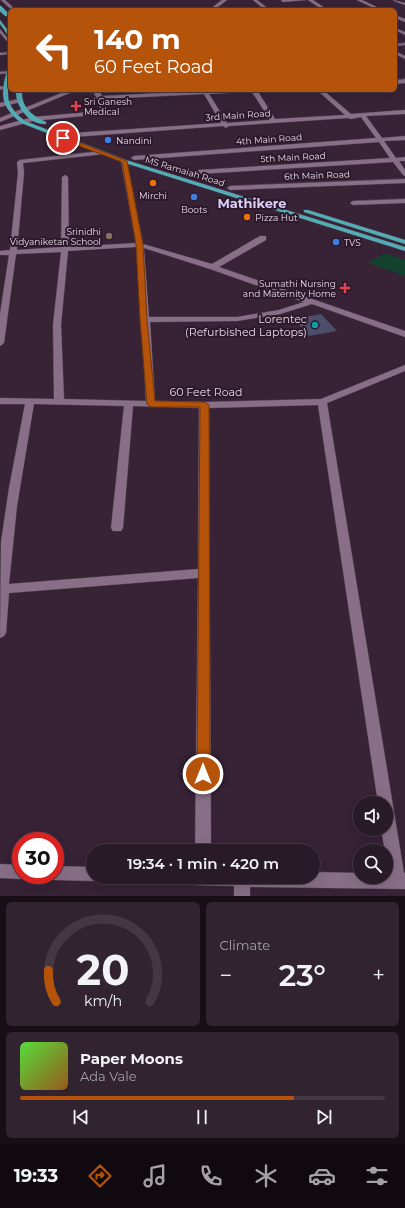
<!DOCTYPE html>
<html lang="en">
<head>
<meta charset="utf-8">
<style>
	body { margin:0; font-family:Montserrat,sans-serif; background:#312330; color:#f1f3f6; height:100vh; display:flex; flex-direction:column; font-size:15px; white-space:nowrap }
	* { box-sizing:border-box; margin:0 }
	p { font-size:13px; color:#a5a1a8 }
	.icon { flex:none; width:22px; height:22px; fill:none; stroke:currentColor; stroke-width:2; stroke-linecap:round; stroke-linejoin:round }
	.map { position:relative; height:896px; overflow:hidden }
	.sheet { display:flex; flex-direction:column; gap:6px; padding:6px; background:#170e16; flex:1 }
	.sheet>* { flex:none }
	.top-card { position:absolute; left:8px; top:8px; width:389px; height:84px; border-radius:6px; box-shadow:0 4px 16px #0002,0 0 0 1px #453845; background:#b45309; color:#fff; overflow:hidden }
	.buttons { position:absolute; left:353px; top:796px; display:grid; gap:8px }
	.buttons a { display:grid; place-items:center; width:40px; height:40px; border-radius:50%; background:#291a28; box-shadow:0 4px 16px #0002,0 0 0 1px #453845; font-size:20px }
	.speed { position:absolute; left:12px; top:832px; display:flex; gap:8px; font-size:20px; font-weight:700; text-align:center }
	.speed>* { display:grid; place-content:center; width:52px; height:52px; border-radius:50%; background:#291a28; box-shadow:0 4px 16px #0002,0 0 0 1px #453845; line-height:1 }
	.speed .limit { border:6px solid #d22; background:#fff; color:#111 }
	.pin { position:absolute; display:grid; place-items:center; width:34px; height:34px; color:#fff; margin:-17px; border:2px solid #fff; border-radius:50%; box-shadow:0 1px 4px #0007 }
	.me { position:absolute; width:44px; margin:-22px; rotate:0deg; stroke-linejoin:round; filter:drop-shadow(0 0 3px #0008) }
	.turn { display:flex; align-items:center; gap:14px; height:84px; padding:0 20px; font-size:18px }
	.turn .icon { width:52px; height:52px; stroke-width:2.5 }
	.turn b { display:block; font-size:28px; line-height:34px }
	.big { font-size:30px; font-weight:600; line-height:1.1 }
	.sheet .card { flex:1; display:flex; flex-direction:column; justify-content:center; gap:6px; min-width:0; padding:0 14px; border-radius:6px; background:#312330 }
	.sheet .dial { align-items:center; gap:0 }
	.dial svg { height:104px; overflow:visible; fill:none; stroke:#453845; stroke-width:7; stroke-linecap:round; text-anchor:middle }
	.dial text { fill:#f1f3f6; stroke:none }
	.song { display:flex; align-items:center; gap:12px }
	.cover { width:48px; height:48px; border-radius:6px; background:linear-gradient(135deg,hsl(110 70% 55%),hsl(30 70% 35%)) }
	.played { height:4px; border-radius:2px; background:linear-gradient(90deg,#b45309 75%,#453845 75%) }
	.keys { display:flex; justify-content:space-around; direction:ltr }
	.heat { display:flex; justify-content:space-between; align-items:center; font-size:22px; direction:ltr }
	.sheet .tiles { flex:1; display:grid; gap:6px; grid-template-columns:1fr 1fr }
	.card:last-child { grid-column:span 2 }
	.trip { position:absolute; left:86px; top:844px; width:234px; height:40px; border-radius:20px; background:#291a28; box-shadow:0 4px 16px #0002,0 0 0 1px #453845; font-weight:600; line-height:40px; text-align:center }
	.tab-bar { display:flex; height:64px; justify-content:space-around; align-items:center; background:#100a10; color:#a5a1a8 }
	.tab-bar .icon { width:28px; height:28px }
	.tab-bar .on { color:#b45309 }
	.tab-bar b { font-size:18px; color:#f1f3f6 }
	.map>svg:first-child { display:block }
	.green { fill:#15412f }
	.building { fill:#4d4e6a }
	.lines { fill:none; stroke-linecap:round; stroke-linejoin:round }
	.minor-casing { stroke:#524151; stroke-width:1 }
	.major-casing { stroke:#524151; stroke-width:1 }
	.minor { fill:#886f87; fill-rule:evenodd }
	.major { fill:#52adb5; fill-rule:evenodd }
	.major-bridge-casing { stroke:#524151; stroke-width:5; stroke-linecap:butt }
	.major-bridge { stroke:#52adb5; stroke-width:4.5 }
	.route { fill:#b45309; stroke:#753606 }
	.health-dot { fill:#e0444e; stroke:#2d182c; stroke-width:1.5 }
	.shop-dot { fill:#3f7fe0; stroke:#2d182c; stroke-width:1.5 }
	.food-dot { fill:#e8710a; stroke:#2d182c; stroke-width:1.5 }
	.education-dot { fill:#8d6e63; stroke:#2d182c; stroke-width:1.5 }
	.culture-dot { fill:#0f9aa8; stroke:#2d182c; stroke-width:1.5 }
	.labels { text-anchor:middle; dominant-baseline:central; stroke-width:4; stroke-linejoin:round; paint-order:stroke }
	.far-poi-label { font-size:9px; fill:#e7d9e6; stroke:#2d182c; text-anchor:start }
	.far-street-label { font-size:9px; fill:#e7d9e6; stroke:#2d182c }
	.poi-label { font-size:11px; fill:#e7d9e6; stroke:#2d182c; text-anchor:end }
	.street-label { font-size:11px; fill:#e7d9e6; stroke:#2d182c }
	.far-district-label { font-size:13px; font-weight:bold; fill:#dbcef9; stroke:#2d182c }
</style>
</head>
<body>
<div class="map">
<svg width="405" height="896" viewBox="0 0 405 896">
	<rect width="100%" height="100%" fill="#372236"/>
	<path class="green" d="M385,253L405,260V276L368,263Z"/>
	<path class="building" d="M321,314L337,331L309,336L294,319Z"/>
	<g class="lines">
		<defs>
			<g id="minor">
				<path d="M1,0H5L16,10H12Z"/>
				<path d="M222,0H227L214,10H209Z"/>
				<path d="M253,0H257L270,10H265Z"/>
				<path d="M282,0H306L283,2L281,1Z"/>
				<path d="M308,0H313L328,10H323Z"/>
				<path d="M357,0H362L383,10H378Z"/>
				<path d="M393,0L405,3V5L394,1Z"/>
				<path d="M395,15L405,19V22L395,18Z"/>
				<path d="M395,28L405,32V35L395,30Z"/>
				<path d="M0,29L10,41V45L0,33Z"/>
				<path d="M405,43V45L395,46V44Z"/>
				<path d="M395,51L405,56V59L395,54Z"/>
				<path d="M10,52V54L0,55V53Z"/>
				<path d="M8,71L10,73L0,74V72Z"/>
				<path d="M405,79V83L395,84V80Z"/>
				<path d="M0,86L4,87L5,88L0,90Z"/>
				<path d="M69,90H77L0,122V118Z"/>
				<path d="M93,90H99L102,96L202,91L201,90H257L275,119L345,115L317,90H323L351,114L405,110V114L366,116L382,138L405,136V140L384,141L396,158L405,157V161H399L405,170V176L403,175L393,162L183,175L180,173L183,171L390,158L379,142L134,160L131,158L134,156L376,138L361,117L351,119L348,118L229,126L226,128L223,126L73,137L70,135L73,133L221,123L204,94L103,99L107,112L104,114L33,121L0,130V126L33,117L101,111ZM252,92L270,120L227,123L209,94Z"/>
				<path d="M19,99L21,100V102L0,107V103Z"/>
				<path d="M102,151L104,152V154L23,163L24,173L17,250L61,247L62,177L65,175L68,177L69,247L136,243L121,161L124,159L127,161L143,244L212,264L260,236H266V240L219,267L405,331V337L312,304L280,314L237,321L150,322L155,401L204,402L321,399L405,365V371L327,403L404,873H405V889L250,887V896H234V886L194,885L188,882L186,877H313V872L360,873V877H386V873H388L386,851H385L381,829H386V803H378L318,405L209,408L211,851H195L198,578L9,593L6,633L4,636L0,638L1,542L9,488L25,404H0V398L54,399L53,325L61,252L16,254L4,343L0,346V314L9,255H0V251L10,250L18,173L17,162L20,160ZM137,247L146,401L64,399L61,325L68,251ZM144,248L210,269L304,302L279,310L237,317H149ZM34,404L124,406L111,528L113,531H121L123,528L133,406L199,408L198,569L9,584L17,506Z"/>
				<path d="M405,179V183L230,190L227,188L230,186Z"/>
				<path d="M405,199V203L353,205L350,203L353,201Z"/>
				<path d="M0,864L21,865V875H28L27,877L21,879L0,878Z"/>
				<path d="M55,866L93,867V877H100L99,879L93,881L55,880L49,878L48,875H55Z"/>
			</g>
			<g id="major">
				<path d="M5,13H7L10,16V20Z"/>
				<path d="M0,20L10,33V38L0,24Z"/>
				<path d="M10,67C10,93 0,101 25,121L126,160L405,247V251L122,162L21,123C0,106 0,93 8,68Z"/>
				<path d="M16,90H22C21,107 31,115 46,122V124C29,125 15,106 16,90Z"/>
				<path d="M304,210H308L405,240V244L304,212Z"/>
			</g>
		</defs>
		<use href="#minor" class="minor-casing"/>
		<use href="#major" class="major-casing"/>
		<use href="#minor" class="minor"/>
		<use href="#major" class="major"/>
		<defs>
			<path id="major-bridge" d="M0,8L6,14"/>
		</defs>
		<use href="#major-bridge" class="major-bridge-casing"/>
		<use href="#major-bridge" class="major-bridge"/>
	</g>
	<path class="route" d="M61,137H65L127,161L143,245L147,320L155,401L204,402L209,405L210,774L208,778L203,779L199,778L197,774L200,407H151L147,404L140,320L136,245L122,162L61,139Z"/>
	<g class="health-dot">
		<path d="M74 100h4v4h4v4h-4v4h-4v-4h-4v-4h4z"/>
		<path d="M343 282h4v4h4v4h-4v4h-4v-4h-4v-4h4z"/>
	</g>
	<g class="shop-dot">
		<circle cx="108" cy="140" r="4"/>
		<circle cx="194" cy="197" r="4"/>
		<circle cx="336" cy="242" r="4"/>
	</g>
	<g class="food-dot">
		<circle cx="153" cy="183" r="4"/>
		<circle cx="247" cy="217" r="4"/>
	</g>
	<circle class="education-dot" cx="109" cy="236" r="4"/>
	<circle class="culture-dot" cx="315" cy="325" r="4"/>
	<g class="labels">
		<g class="far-poi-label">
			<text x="84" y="101">Sri Ganesh<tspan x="84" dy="10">Medical</tspan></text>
			<text x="116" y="140">Nandini</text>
			<text x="153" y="195" text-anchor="middle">Mirchi</text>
			<text x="194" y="209" text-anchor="middle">Boots</text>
			<text x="255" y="217">Pizza Hut</text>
			<text x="101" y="231" text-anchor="end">Srinidhi<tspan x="101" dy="10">Vidyaniketan School</tspan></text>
			<text x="344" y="242">TVS</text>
			<text x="336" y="283" text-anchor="end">Sumathi Nursing<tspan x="336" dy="10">and Maternity Home</tspan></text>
		</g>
		<g class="far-street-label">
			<text transform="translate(238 115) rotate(-4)">3rd Main Road</text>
			<text transform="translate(269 139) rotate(-4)">4th Main Road</text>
			<text transform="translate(293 157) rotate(-3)">5th Main Road</text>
			<text transform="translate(185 171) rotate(17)">MS Ramaiah Road</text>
			<text transform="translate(317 175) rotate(-2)">6th Main Road</text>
		</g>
		<g class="poi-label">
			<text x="307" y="319">Lorentec<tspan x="307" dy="13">(Refurbished Laptops)</tspan></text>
		</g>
		<g class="street-label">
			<text x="206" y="392">60 Feet Road</text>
		</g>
		<g class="far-district-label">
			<text x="252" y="203">Mathikere</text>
		</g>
	</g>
</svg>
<div class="buttons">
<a><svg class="icon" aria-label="sound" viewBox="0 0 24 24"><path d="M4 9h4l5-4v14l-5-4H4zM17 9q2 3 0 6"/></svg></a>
<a><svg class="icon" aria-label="search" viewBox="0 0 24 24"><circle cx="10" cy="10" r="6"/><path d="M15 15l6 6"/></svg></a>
</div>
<div class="speed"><div class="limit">30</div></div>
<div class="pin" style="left:63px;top:138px;background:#d93025"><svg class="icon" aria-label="arrive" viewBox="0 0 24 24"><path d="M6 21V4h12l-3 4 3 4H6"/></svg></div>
<svg class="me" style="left:203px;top:774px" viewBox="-20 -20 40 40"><circle r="17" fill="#b45309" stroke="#fff" stroke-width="3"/><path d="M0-11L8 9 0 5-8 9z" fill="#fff"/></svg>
<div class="trip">19:34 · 1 min · 420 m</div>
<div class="top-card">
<div class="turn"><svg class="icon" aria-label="left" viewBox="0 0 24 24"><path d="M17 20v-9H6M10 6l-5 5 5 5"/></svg><div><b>140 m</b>60 Feet Road</div></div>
</div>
</div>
<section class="sheet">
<div class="tiles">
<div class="card dial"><svg viewBox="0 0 100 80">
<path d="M14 69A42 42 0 1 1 86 69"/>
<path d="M14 69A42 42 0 0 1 8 45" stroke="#b45309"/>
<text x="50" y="56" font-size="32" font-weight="700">20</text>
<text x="50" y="72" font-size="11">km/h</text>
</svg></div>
<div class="card"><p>Climate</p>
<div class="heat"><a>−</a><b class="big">23°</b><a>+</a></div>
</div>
<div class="card">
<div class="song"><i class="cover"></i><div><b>Paper Moons</b><p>Ada Vale</p></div></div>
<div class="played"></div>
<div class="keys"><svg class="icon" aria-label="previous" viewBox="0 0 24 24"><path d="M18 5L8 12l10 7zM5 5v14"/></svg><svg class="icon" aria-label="pause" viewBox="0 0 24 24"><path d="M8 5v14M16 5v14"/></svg><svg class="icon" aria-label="next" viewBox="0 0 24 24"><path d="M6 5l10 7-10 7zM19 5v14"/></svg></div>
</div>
</div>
</section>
<nav class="tab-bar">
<b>19:33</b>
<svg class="icon on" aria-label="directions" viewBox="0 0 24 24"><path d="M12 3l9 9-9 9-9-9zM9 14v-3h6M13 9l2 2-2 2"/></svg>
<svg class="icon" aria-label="music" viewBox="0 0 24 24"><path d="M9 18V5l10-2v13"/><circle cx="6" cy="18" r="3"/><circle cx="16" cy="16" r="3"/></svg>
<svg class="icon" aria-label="phone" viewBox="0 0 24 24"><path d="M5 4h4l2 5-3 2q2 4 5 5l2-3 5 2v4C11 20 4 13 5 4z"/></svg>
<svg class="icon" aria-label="climate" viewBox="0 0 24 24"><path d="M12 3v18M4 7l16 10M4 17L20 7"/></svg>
<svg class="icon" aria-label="car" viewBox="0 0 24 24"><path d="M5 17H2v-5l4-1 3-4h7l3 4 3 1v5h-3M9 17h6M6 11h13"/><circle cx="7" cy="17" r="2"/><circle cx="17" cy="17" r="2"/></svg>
<svg class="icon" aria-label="filters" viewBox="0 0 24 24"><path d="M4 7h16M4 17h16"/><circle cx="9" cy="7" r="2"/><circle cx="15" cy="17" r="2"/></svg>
</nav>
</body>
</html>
